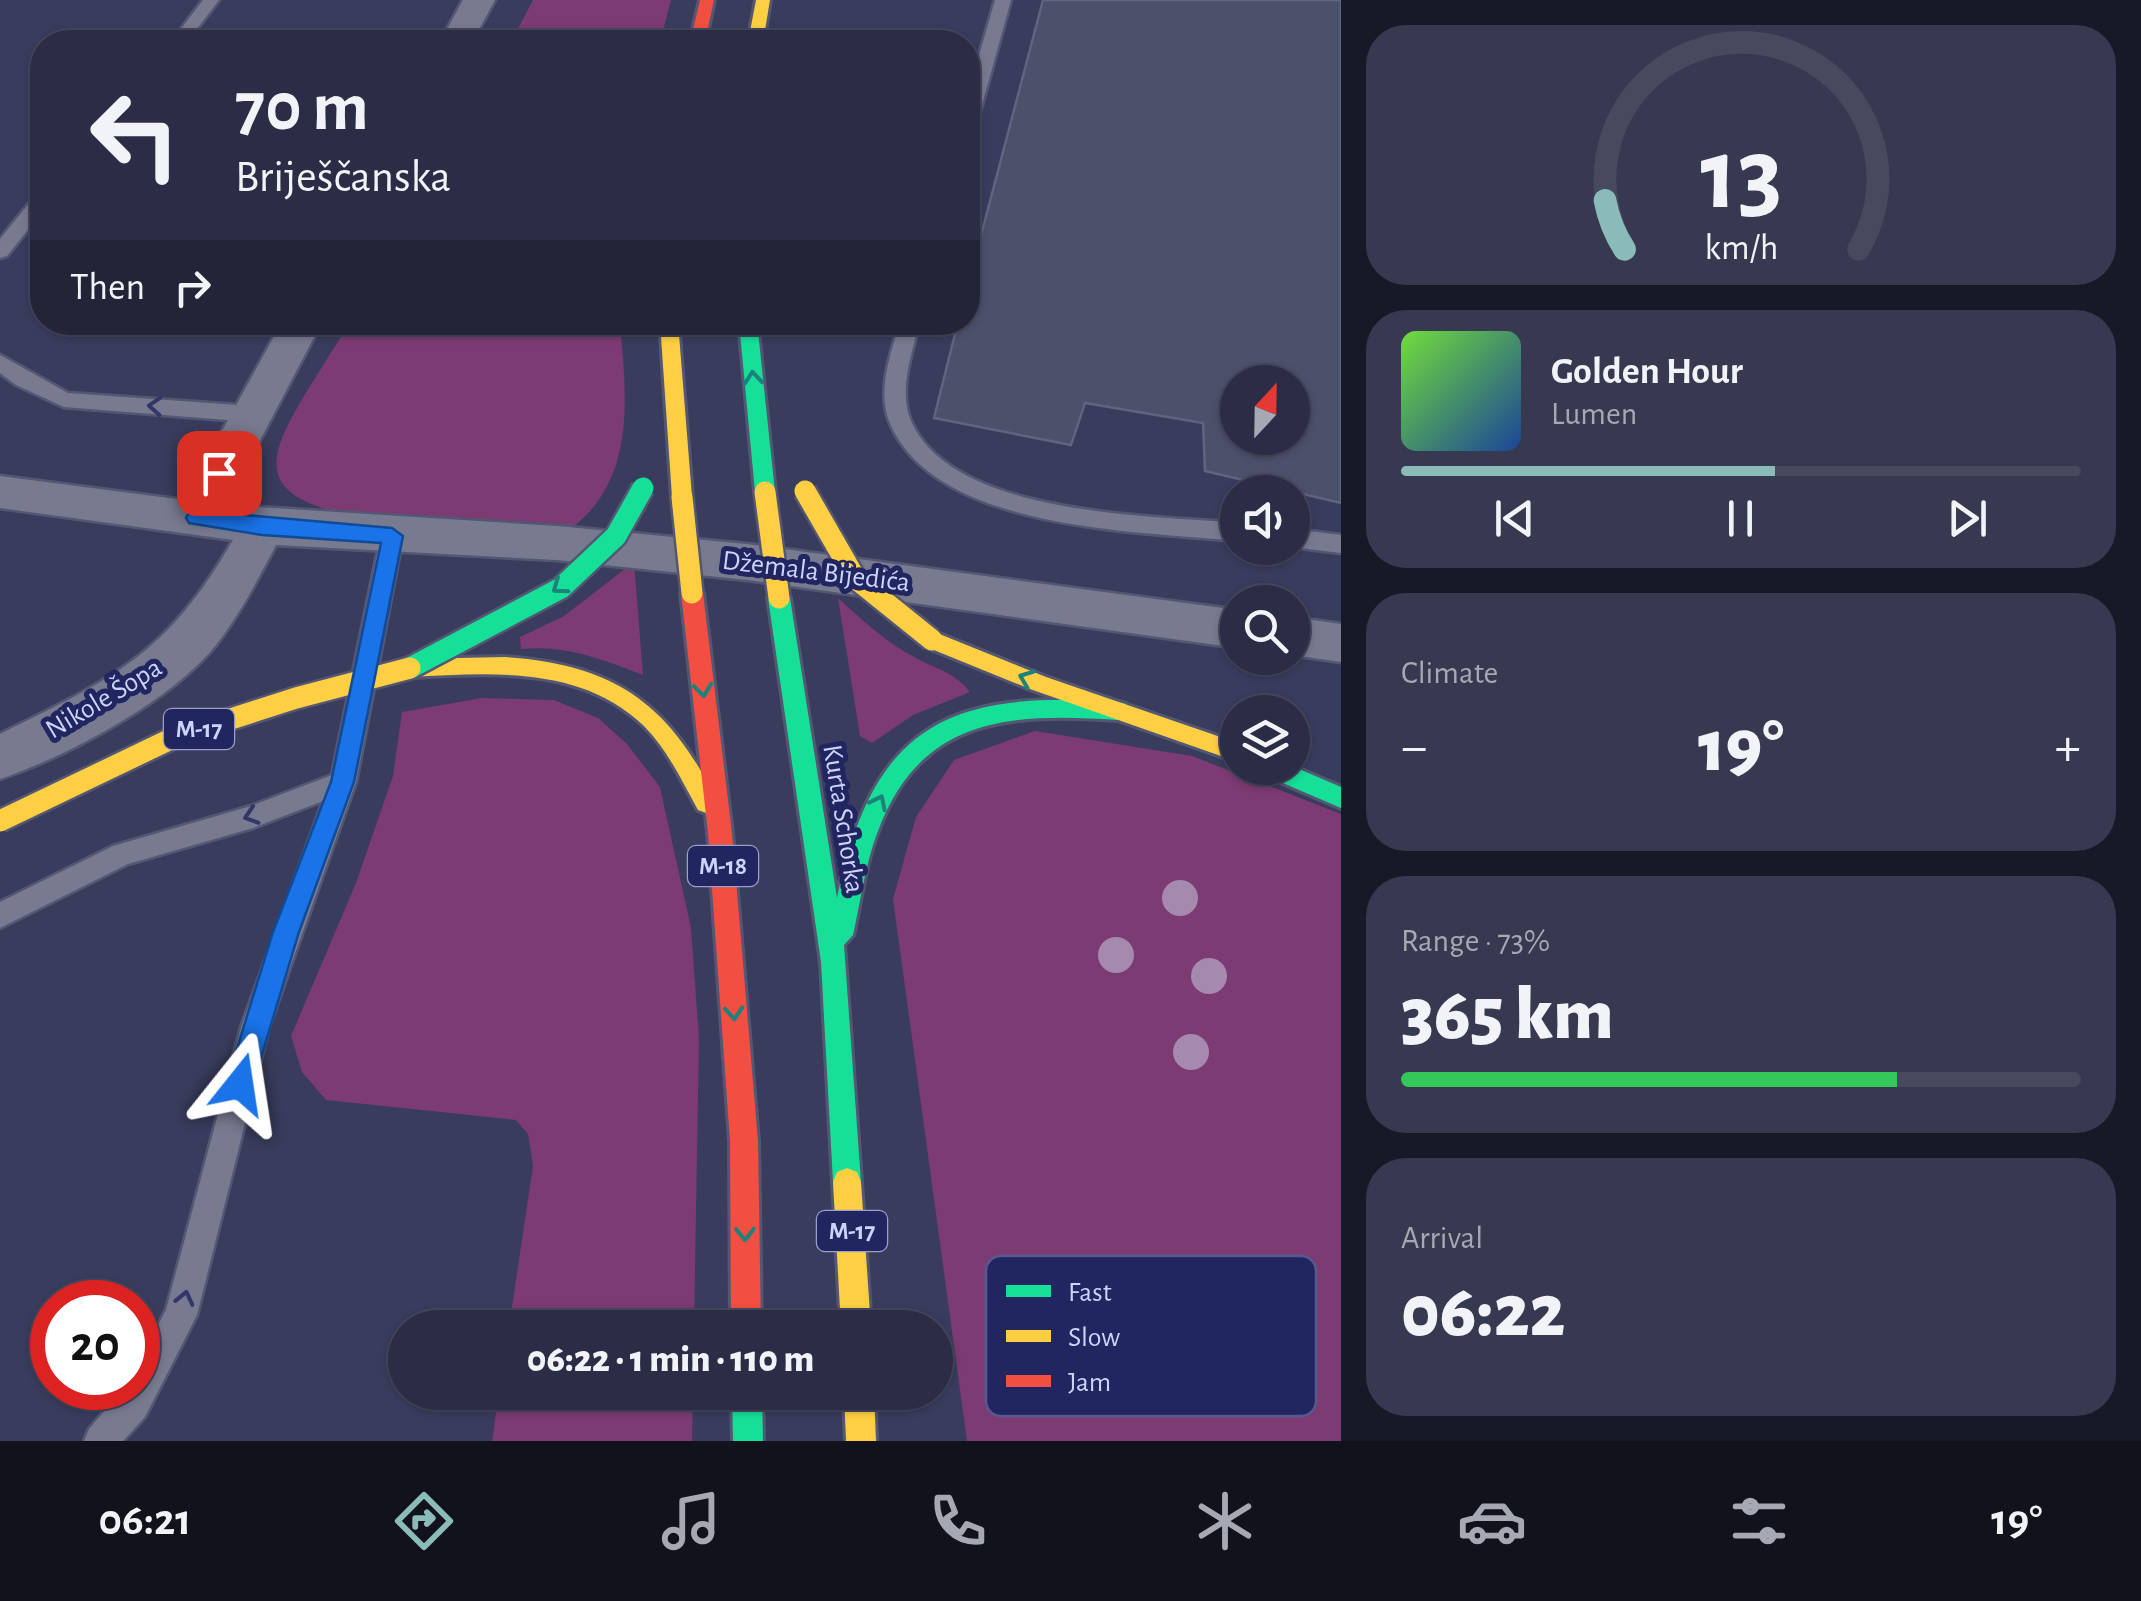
<!DOCTYPE html>
<html lang="en">
<head>
<meta charset="utf-8">
<style>
	body { margin:0; font-family:"Alegreya Sans",sans-serif; background:#373951; color:#f1f3f6; height:100vh; display:flex; flex-direction:column; font-size:38px; white-space:nowrap }
	* { box-sizing:border-box; margin:0 }
	p { font-size:32px; color:#a6a8b3 }
	.icon { flex:none; width:55px; height:55px; fill:none; stroke:currentColor; stroke-width:2; stroke-linecap:round; stroke-linejoin:round }
	.map { position:relative; flex:1; overflow:hidden }
	.sheet { display:flex; flex-direction:column; gap:25px; padding:25px; background:#181926; width:800px }
	.sheet>* { flex:none }
	.guide { position:absolute; left:30px; top:30px; width:950px; height:305px; border-radius:40px; box-shadow:0 2px 8px #0004,0 0 0 2px #47495f; background:#2b2d46; color:#f1f3f6; overflow:hidden }
	.needle { width:65px; rotate:22deg }
	.fabs { position:absolute; left:1220px; top:365px; display:grid; gap:20px }
	.fabs a { display:grid; place-items:center; width:90px; height:90px; border-radius:50%; background:#2b2d46; box-shadow:0 2px 8px #0004,0 0 0 2px #47495f; font-size:50px }
	.speed { position:absolute; left:30px; top:1280px; display:flex; gap:20px; font-size:50px; font-weight:700; text-align:center }
	.speed>* { display:grid; place-content:center; width:130px; height:130px; border-radius:50%; background:#2b2d46; box-shadow:0 2px 8px #0004,0 0 0 2px #47495f; line-height:1 }
	.speed .limit { border:15px solid #d22; background:#fff; color:#111 }
	.pin { position:absolute; display:grid; place-items:center; width:85px; height:85px; color:#fff; margin:-42px; border-radius:20px; box-shadow:0 5px 15px #0006 }
	.me { position:absolute; width:110px; margin:-55px; rotate:15deg; stroke-linejoin:round; filter:drop-shadow(0 0 8px #0008) }
	.turn { display:flex; align-items:center; gap:35px; height:210px; padding:0 40px; font-size:45px }
	.turn .icon { width:130px; height:130px; stroke-width:2.5 }
	.turn b { display:block; font-size:70px; line-height:85px }
	.then { display:flex; align-items:center; height:95px; padding:0 40px; background:#0003; gap:20px; font-size:38px }
	.big { font-size:75px; font-weight:800; line-height:1.1 }
	.sheet .card { flex:1; display:flex; flex-direction:column; justify-content:center; gap:15px; min-width:0; padding:0 35px; border-radius:40px; background:#373951 }
	.sheet .dial { align-items:center; gap:0 }
	.dial svg { height:260px; overflow:visible; fill:none; stroke:#47495f; stroke-width:7; stroke-linecap:round; text-anchor:middle }
	.dial text { fill:#f1f3f6; stroke:none }
	.song { display:flex; align-items:center; gap:30px }
	.cover { width:120px; height:120px; border-radius:15px; background:linear-gradient(135deg,hsl(100 70% 55%),hsl(220 70% 35%)) }
	.played { height:10px; border-radius:5px; background:linear-gradient(90deg,#8bbbb9 55%,#47495f 55%) }
	.keys { display:flex; justify-content:space-around; direction:ltr }
	.heat { display:flex; justify-content:space-between; align-items:center; font-size:55px; direction:ltr }
	.charge { height:15px; border-radius:8px; background:linear-gradient(90deg,#34c759 73%,#47495f 0) }
	.trip { position:absolute; left:388px; top:1310px; width:565px; height:100px; border-radius:50px; background:#2b2d46; box-shadow:0 2px 8px #0004,0 0 0 2px #47495f; font-weight:800; line-height:100px; text-align:center }
	.menu { display:flex; height:160px; justify-content:space-around; align-items:center; background:#11121c; color:#a6a8b3 }
	.menu .icon { width:70px; height:70px }
	.menu .on { color:#8bbbb9 }
	.menu b { font-size:45px; color:#f1f3f6 }
	main { display:flex; flex:1; min-height:0 }
	.map>svg:first-child { display:block }
	.green { fill:#7c3b73 }
	.building { fill:#4d506b; stroke:#606480; stroke-width:2.5; fill-rule:evenodd }
	.lines { fill:none; stroke-linecap:round; stroke-linejoin:round }
	.lane-casing { stroke:#535773; stroke-width:5 }
	.street-casing { stroke:#535773; stroke-width:5 }
	.fast-casing { stroke:#535773; stroke-width:6 }
	.slow-casing { stroke:#535773; stroke-width:6 }
	.jam-casing { stroke:#535773; stroke-width:6 }
	.lane { fill:#787b90; fill-rule:evenodd }
	.street { fill:#787b90; fill-rule:evenodd }
	.fast { fill:#16e098; fill-rule:evenodd }
	.slow { fill:#ffcf43; fill-rule:evenodd }
	.jam { fill:#f24e42; fill-rule:evenodd }
	.fast-bridge-casing { stroke:#535773; stroke-width:26; stroke-linecap:butt }
	.slow-bridge-casing { stroke:#535773; stroke-width:26; stroke-linecap:butt }
	.fast-bridge { stroke:#16e098; stroke-width:21 }
	.slow-bridge { stroke:#ffcf43; stroke-width:21 }
	.tree { fill:#a589ae }
	.oneway { stroke:#1c827c }
	.oneway2 { stroke:#32366a }
	.route { fill:#1a73e8; stroke:#114b97; stroke-width:2.5 }
	.labels { text-anchor:middle; dominant-baseline:central; stroke-width:10; stroke-linejoin:round; paint-order:stroke }
	.shield { fill:#212560; stroke:#99a0cb; stroke-width:2.5 }
	.shield-label { font-size:25px; font-weight:bold; fill:#ccd4f9 }
	.street-label { font-size:28px; fill:#ccd4f9; stroke:#212560 }
	.key { fill:#212560; stroke:#545a8e; stroke-width:2.5 }
	.key-label { font-size:28px; fill:#ccd4f9 }
</style>
</head>
<body>
<main>
<div class="map">
<svg width="1341" height="1441" viewBox="0 0 1341 1441">
	<rect width="100%" height="100%" fill="#393c5d"/>
	<g class="green">
		<path d="M533,0H671L660,42H511Z"/>
		<path d="M350,323H620C626,394 637,476 574,526L342,514C259,493 265,461 304,396C319,372 334,347 350,323Z"/>
		<path d="M634,562L643,675C601,659 566,645 521,649L520,637L564,616Z"/>
		<path d="M838,598C862,620 887,643 916,658C938,670 954,672 970,692L913,715L872,743L860,736Z"/>
		<path d="M482,698L554,700L598,718L627,744L660,787L691,928L699,1038L694,1327H509L533,1166L528,1134L516,1120L326,1100L302,1072L291,1036L356,883L393,776L402,712Z"/>
		<path d="M1035,731L1192,756L1341,814V1441H967L893,899L916,817L954,760Z"/>
		<path d="M499,1393H693L692,1441H492Z"/>
	</g>
	<path class="building" d="M1043,0H1341V503L1205,471L1203,423L1085,403L1071,445L934,418L958,322H968V285ZM1238,382H1292V438H1238Z"/>
	<g class="lines">
		<defs>
			<g id="lane">
				<path d="M203,0H219L187,42H171Z"/>
				<path d="M995,0H1011L977,123L968,128V94Z"/>
				<path d="M42,194V212L7,256L0,258V239L35,196Z"/>
				<path d="M900,322H920C912,352 898,391 911,421C953,516 1149,515 1238,523V541C1138,531 933,531 889,421C877,390 891,352 900,322Z"/>
				<path d="M0,355L68,393L252,406L263,414L252,422L64,407L16,385L0,373Z"/>
				<path d="M392,526L403,535L356,782L269,1027L197,1315L145,1417L123,1441H84L89,1429L124,1388H138V1363L166,1310L241,1027L323,801L253,828L128,864L0,928V902L113,846L251,806L332,775L381,535Z"/>
				<path d="M1292,529L1341,535V553L1292,547Z"/>
			</g>
			<g id="street">
				<path d="M463,0H495L472,42H440Z"/>
				<path d="M282,322H322L226,505L557,526L747,544L1238,610V648L747,580L557,560L276,545C258,579 240,614 216,645C171,701 68,756 0,779V734C115,677 166,656 233,540L0,508V476L184,500Z"/>
				<path d="M1292,617L1341,624V662L1292,655Z"/>
			</g>
			<g id="fast">
				<path d="M739,322H757L775,492L765,499L755,492Z"/>
				<path d="M779,590L790,598L837,898C873,724 949,690 1118,702L1126,704L1129,711L1126,718L1118,720C1011,713 921,716 878,831C865,864 861,900 853,935L844,945L861,1182L857,1192L847,1196L837,1192L833,1182L821,962L768,598Z"/>
				<path d="M1292,766L1341,787V808L1264,775L1260,768Z"/>
				<path d="M732,1392H762L763,1441H733Z"/>
			</g>
			<g id="slow">
				<path d="M756,0H770L763,42H748Z"/>
				<path d="M660,322H678L692,497L682,504L672,497Z"/>
				<path d="M932,631L1046,677L1238,743V762L1030,689L924,646L921,640L924,634Z"/>
				<path d="M506,657C616,665 670,704 718,803L714,810L706,813L698,810C682,781 667,749 644,726C581,665 491,673 410,677L402,674L399,668L402,662L410,659Z"/>
				<path d="M847,1168L857,1172L861,1182L871,1328H841L833,1182L837,1172Z"/>
				<path d="M844,1392H874L876,1441H846Z"/>
			</g>
			<g id="jam">
				<path d="M700,0H714L705,42H690Z"/>
				<path d="M692,585L703,593L732,833L758,1141L761,1328H731L730,1141L708,833L681,593Z"/>
			</g>
		</defs>
		<use href="#lane" class="lane-casing"/>
		<use href="#street" class="street-casing"/>
		<use href="#fast" class="fast-casing"/>
		<use href="#slow" class="slow-casing"/>
		<use href="#jam" class="jam-casing"/>
		<use href="#lane" class="lane"/>
		<use href="#street" class="street"/>
		<use href="#fast" class="fast"/>
		<use href="#slow" class="slow"/>
		<use href="#jam" class="jam"/>
		<defs>
			<path id="fast-bridge" d="M410,668L561,588L616,536L643,488"/>
			<g id="slow-bridge">
				<path d="M805,491L855,578L932,640"/>
				<path d="M765,492L779,598"/>
				<path d="M682,497L692,593"/>
				<path d="M0,821L175,737L296,698L410,668"/>
			</g>
		</defs>
		<use href="#fast-bridge" class="fast-bridge-casing"/>
		<use href="#slow-bridge" class="slow-bridge-casing"/>
		<use href="#fast-bridge" class="fast-bridge"/>
		<use href="#slow-bridge" class="slow-bridge"/>
	</g>
	<g class="tree">
		<circle cx="1180" cy="898" r="18"/>
		<circle cx="1116" cy="955" r="18"/>
		<circle cx="1209" cy="976" r="18"/>
		<circle cx="1191" cy="1052" r="18"/>
	</g>
	<defs><path id="oneway-chevron" d="M-2-3.5L2.5 0L-2 3.5" fill="none" stroke-width="1.6" stroke-linecap="round" stroke-linejoin="round" transform="scale(2.5)"/></defs>
	<g class="oneway">
		<use href="#oneway-chevron" transform="translate(753 378) rotate(-95)"/>
		<use href="#oneway-chevron" transform="translate(559 587) rotate(144)"/>
		<use href="#oneway-chevron" transform="translate(1026 678) rotate(-159)"/>
		<use href="#oneway-chevron" transform="translate(703 690) rotate(83)"/>
		<use href="#oneway-chevron" transform="translate(879 802) rotate(-64)"/>
		<use href="#oneway-chevron" transform="translate(734 1013) rotate(86)"/>
		<use href="#oneway-chevron" transform="translate(745 1234) rotate(89)"/>
	</g>
	<g class="oneway2">
		<use href="#oneway-chevron" transform="translate(155 406) rotate(-176)"/>
		<use href="#oneway-chevron" transform="translate(251 816) rotate(162)"/>
		<use href="#oneway-chevron" transform="translate(185 1298) rotate(-77)"/>
	</g>
	<path class="route" d="M219,465L229,473L210,512L392,528L403,536L354,782L299,932L253,1084L249,1093L240,1097L230,1093L226,1084L273,932L331,782L381,543L262,535L189,523L186,518L212,468Z"/>
	<g class="labels">
		<g class="shield">
			<rect x="164" y="709" width="70" height="40" rx="8"/>
			<rect x="688" y="846" width="70" height="40" rx="8"/>
			<rect x="817" y="1211" width="70" height="40" rx="8"/>
		</g>
		<g class="shield-label">
			<text x="199" y="729">M-17</text>
			<text x="723" y="866">M-18</text>
			<text x="852" y="1231">M-17</text>
		</g>
		<g class="street-label">
			<text transform="translate(816 572) rotate(7)">Džemala Bijedića</text>
			<text transform="translate(104 699) rotate(-31)">Nikole Šopa</text>
			<text transform="translate(843 819) rotate(81)">Kurta Schorka</text>
		</g>
	</g>
	<rect x="986" y="1256" width="330" height="160" rx="15" class="key"/>
	<rect x="1006" y="1285" width="45" height="12" fill="#16e098"/>
	<rect x="1006" y="1330" width="45" height="12" fill="#ffcf43"/>
	<rect x="1006" y="1375" width="45" height="12" fill="#f24e42"/>
	<g class="key-label">
		<text x="1068" y="1301">Fast</text>
		<text x="1068" y="1346">Slow</text>
		<text x="1068" y="1391">Jam</text>
	</g>
</svg>
<div class="fabs">
<a><svg class="needle" viewBox="-14 -14 28 28"><path d="M0-13l5 13h-10z" fill="#e53935"/><path d="M0 13l5-13h-10z" fill="#a6a8b3"/></svg></a>
<a><svg class="icon" aria-label="sound" viewBox="0 0 24 24"><path d="M4 9h4l5-4v14l-5-4H4zM17 9q2 3 0 6"/></svg></a>
<a><svg class="icon" aria-label="search" viewBox="0 0 24 24"><circle cx="10" cy="10" r="6"/><path d="M15 15l6 6"/></svg></a>
<a><svg class="icon" aria-label="layers" viewBox="0 0 24 24"><path d="M12 4l9 5-9 5-9-5zM3 14l9 5 9-5"/></svg></a>
</div>
<div class="speed"><div class="limit">20</div></div>
<div class="pin" style="left:219px;top:473px;background:#d93025"><svg class="icon" aria-label="arrive" viewBox="0 0 24 24"><path d="M6 21V4h12l-3 4 3 4H6"/></svg></div>
<svg class="me" style="left:240px;top:1084px" viewBox="-20 -20 40 40"><path d="M0-17L14 15 0 8-14 15z" fill="#1a73e8" stroke="#fff" stroke-width="4"/></svg>
<div class="trip">06:22 · 1 min · 110 m</div>
<div class="guide">
<div class="turn"><svg class="icon" aria-label="left" viewBox="0 0 24 24"><path d="M17 20v-9H6M10 6l-5 5 5 5"/></svg><div><b>70 m</b>Briješčanska</div></div>
<div class="then">Then<svg class="icon" aria-label="right" viewBox="0 0 24 24"><path d="M7 20v-9h11M14 6l5 5-5 5"/></svg></div>
</div>
</div>
<section class="sheet">
<div class="card dial"><svg viewBox="0 0 100 80">
<path d="M14 69A42 42 0 1 1 86 69"/>
<path d="M14 69A42 42 0 0 1 8 54" stroke="#8bbbb9"/>
<text x="50" y="56" font-size="32" font-weight="700">13</text>
<text x="50" y="72" font-size="11">km/h</text>
</svg></div>
<div class="card">
<div class="song"><i class="cover"></i><div><b>Golden Hour</b><p>Lumen</p></div></div>
<div class="played"></div>
<div class="keys"><svg class="icon" aria-label="previous" viewBox="0 0 24 24"><path d="M18 5L8 12l10 7zM5 5v14"/></svg><svg class="icon" aria-label="pause" viewBox="0 0 24 24"><path d="M8 5v14M16 5v14"/></svg><svg class="icon" aria-label="next" viewBox="0 0 24 24"><path d="M6 5l10 7-10 7zM19 5v14"/></svg></div>
</div>
<div class="card"><p>Climate</p>
<div class="heat"><a>−</a><b class="big">19°</b><a>+</a></div>
</div>
<div class="card"><p>Range · 73%</p><b class="big">365 km</b><div class="charge"></div></div>
<div class="card"><p>Arrival</p><b class="big">06:22</b></div>
</section>
</main>
<nav class="menu">
<b>06:21</b>
<svg class="icon on" aria-label="directions" viewBox="0 0 24 24"><path d="M12 3l9 9-9 9-9-9zM9 14v-3h6M13 9l2 2-2 2"/></svg>
<svg class="icon" aria-label="music" viewBox="0 0 24 24"><path d="M9 18V5l10-2v13"/><circle cx="6" cy="18" r="3"/><circle cx="16" cy="16" r="3"/></svg>
<svg class="icon" aria-label="phone" viewBox="0 0 24 24"><path d="M5 4h4l2 5-3 2q2 4 5 5l2-3 5 2v4C11 20 4 13 5 4z"/></svg>
<svg class="icon" aria-label="climate" viewBox="0 0 24 24"><path d="M12 3v18M4 7l16 10M4 17L20 7"/></svg>
<svg class="icon" aria-label="car" viewBox="0 0 24 24"><path d="M5 17H2v-5l4-1 3-4h7l3 4 3 1v5h-3M9 17h6M6 11h13"/><circle cx="7" cy="17" r="2"/><circle cx="17" cy="17" r="2"/></svg>
<svg class="icon" aria-label="filters" viewBox="0 0 24 24"><path d="M4 7h16M4 17h16"/><circle cx="9" cy="7" r="2"/><circle cx="15" cy="17" r="2"/></svg>
<b>19°</b>
</nav>
</body>
</html>
